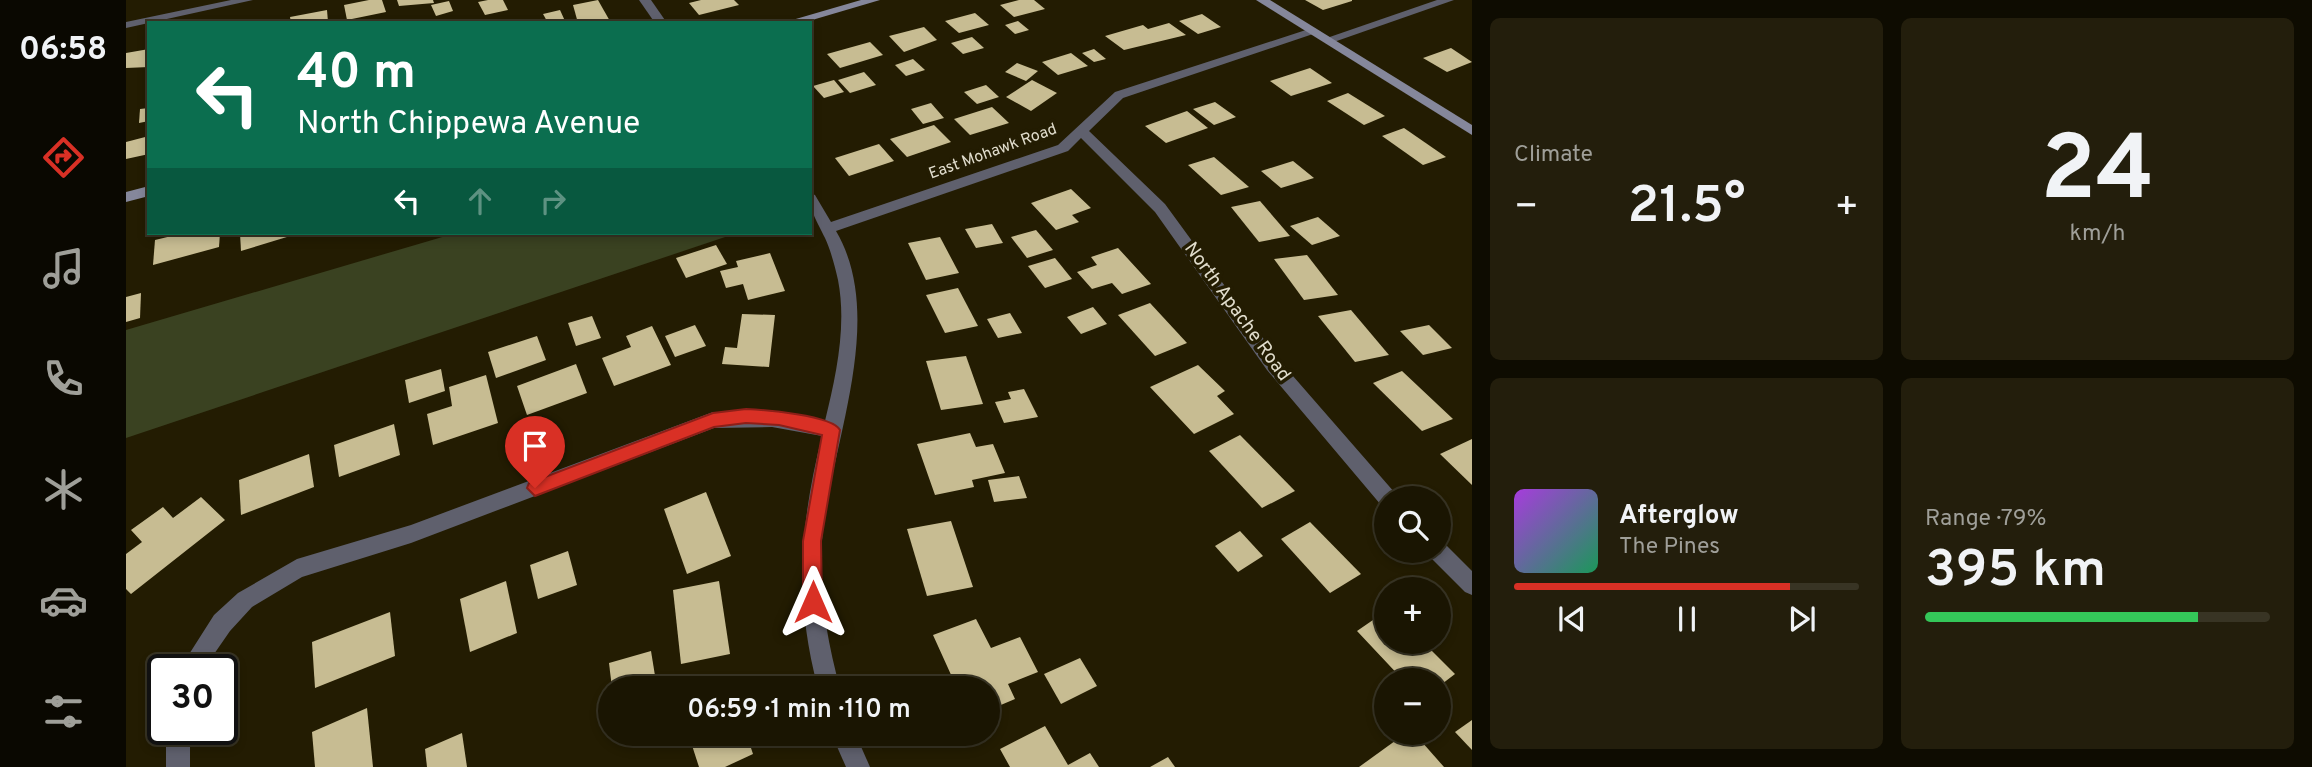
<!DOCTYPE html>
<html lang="en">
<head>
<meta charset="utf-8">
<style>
	body { margin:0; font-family:Overpass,sans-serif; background:#231e0c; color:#f1f3f6; height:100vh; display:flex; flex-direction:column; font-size:26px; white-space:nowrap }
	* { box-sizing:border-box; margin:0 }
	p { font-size:23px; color:#9f9f99 }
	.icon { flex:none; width:38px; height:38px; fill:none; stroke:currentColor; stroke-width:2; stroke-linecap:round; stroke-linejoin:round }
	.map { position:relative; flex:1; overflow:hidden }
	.sheet { display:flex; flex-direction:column; gap:18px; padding:18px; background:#0e0c01; width:840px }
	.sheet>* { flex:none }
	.hud { position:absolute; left:21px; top:21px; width:665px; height:214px; border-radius:0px; box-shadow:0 4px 10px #0003,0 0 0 2px #383424; background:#0b6e4f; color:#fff; overflow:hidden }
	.tools { position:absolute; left:1248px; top:486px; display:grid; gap:14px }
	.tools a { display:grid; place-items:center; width:77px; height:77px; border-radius:50%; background:#1a1502; box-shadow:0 4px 10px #0003,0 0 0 2px #383424; font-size:35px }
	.speed { position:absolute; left:21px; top:654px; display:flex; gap:14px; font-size:35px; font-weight:700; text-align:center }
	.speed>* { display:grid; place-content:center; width:91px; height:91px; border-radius:50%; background:#1a1502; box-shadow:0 4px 10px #0003,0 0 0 2px #383424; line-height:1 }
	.speed .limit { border:4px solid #111; border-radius:10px; background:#fff; color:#111 }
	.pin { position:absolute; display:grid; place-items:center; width:60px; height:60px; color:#fff; margin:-72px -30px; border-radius:50% 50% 50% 0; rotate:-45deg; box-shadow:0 0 7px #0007 }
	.pin .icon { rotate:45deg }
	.me { position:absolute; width:77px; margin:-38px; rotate:0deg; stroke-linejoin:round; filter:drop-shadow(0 0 5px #0008) }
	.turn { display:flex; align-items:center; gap:24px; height:147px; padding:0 35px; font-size:32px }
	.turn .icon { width:91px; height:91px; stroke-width:2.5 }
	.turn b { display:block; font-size:49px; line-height:60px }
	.lanes { display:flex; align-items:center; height:66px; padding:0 35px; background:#0003; justify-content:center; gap:35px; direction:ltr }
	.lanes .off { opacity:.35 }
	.big { font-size:52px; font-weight:600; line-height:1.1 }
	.sheet .tile { flex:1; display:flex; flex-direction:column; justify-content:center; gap:10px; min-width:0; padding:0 24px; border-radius:10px; background:#231e0c }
	.sheet .dial { align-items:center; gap:0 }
	.dial b { font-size:91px; line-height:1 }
	.song { display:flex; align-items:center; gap:21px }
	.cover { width:84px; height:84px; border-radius:10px; background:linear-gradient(135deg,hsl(280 70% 55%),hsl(150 70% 35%)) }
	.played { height:7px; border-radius:4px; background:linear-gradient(90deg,#d93025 80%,#383424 80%) }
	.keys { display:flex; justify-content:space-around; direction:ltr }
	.heat { display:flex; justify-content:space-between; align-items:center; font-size:38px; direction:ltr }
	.charge { height:10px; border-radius:5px; background:linear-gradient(90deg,#34c759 79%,#383424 0) }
	.sheet .tiles { flex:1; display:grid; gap:18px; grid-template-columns:repeat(2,1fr) }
	.trip { position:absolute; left:472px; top:676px; width:402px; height:70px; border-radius:35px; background:#1a1502; box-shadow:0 4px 10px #0003,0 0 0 2px #383424; font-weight:600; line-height:70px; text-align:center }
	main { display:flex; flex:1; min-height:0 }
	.tabs { display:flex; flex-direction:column; width:126px; justify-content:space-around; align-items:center; background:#0a0801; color:#9f9f99 }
	.tabs .icon { width:49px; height:49px }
	.tabs .on { color:#d93025 }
	.tabs b { font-size:32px; color:#f1f3f6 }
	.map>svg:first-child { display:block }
	.green { fill:#3a4221 }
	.building { fill:#c7bc92 }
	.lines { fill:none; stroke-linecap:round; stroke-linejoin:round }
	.street { fill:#5f606d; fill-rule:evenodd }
	.secondary { fill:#85879b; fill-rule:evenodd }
	.route { fill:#d93025; stroke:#8d1f18; stroke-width:2 }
	.labels { text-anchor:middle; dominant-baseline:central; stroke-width:7; stroke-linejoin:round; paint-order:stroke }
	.far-street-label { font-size:16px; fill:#e1ddcd; stroke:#231c02 }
	.street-label { font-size:19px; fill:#e1ddcd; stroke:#231c02 }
</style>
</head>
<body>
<main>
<nav class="tabs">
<b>06:58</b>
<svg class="icon on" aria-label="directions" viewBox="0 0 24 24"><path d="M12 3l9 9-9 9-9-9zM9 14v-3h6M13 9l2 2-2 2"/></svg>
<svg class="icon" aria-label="music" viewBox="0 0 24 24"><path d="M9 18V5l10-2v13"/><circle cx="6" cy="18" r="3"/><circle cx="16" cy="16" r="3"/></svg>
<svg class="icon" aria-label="phone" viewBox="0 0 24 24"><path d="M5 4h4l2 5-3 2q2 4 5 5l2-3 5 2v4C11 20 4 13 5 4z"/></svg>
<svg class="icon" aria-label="climate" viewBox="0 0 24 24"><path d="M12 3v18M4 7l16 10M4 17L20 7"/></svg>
<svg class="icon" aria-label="car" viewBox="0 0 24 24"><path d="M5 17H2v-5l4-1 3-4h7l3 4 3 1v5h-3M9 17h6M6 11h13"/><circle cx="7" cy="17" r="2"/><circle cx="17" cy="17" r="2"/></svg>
<svg class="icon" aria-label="filters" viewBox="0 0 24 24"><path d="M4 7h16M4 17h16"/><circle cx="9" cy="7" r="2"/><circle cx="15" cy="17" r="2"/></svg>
</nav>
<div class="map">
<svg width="1346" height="767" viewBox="0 0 1346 767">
	<rect width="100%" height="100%" fill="#231c02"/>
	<path class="green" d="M330,233H611L0,438V330Z"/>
	<g class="building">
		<path d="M243,0H256L260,12L221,20L218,5Z"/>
		<path d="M271,0H307L308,3L273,6Z"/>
		<path d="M362,0H377L382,10L359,15L352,2Z"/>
		<path d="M472,0L485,23H452L447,5Z"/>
		<path d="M575,0H608L613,5L573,15L563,3Z"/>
		<path d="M893,0H908L919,9L888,17L874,5Z"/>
		<path d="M1179,0H1226V1L1197,10Z"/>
		<path d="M323,1L327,11L310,16L305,5Z"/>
		<path d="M201,10L202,22L165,23L164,17Z"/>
		<path d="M434,10L439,21L422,23L417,14Z"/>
		<path d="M849,13L863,25L833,33L819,21Z"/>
		<path d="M1076,14L1095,27L1072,34L1053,21Z"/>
		<path d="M892,21L903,30L889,34L879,25Z"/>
		<path d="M1043,23L1060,35L998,50L979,36L1017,25L1022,29Z"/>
		<path d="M798,27L811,40L778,52L763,36Z"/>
		<path d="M846,37L858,48L837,54L825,43Z"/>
		<path d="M744,42L757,55L714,68L701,54Z"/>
		<path d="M1325,48L1346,62L1321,72L1297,58Z"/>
		<path d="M23,49V67L0,68V53Z"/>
		<path d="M968,49L980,59L968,62L956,53Z"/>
		<path d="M945,53L962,66L932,75L916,62Z"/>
		<path d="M787,59L799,70L780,76L769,65Z"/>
		<path d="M891,63L912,71L900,81L879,72Z"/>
		<path d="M1184,68L1206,83L1165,96L1144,81Z"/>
		<path d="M738,72L750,85L724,93L712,80Z"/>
		<path d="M708,80L718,92L698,98L687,86Z"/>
		<path d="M906,80L931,93L905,111L880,97Z"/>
		<path d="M860,85L873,97L851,104L838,92Z"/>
		<path d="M1222,93L1259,116L1238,125L1201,101Z"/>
		<path d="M1089,102L1110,117L1088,125L1067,109Z"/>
		<path d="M805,103L818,118L797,124L785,109Z"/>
		<path d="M866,107L883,123L844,135L828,119Z"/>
		<path d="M23,108V121L13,123L14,109Z"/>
		<path d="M1061,111L1082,128L1040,143L1019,126Z"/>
		<path d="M808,125L825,142L781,157L764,139Z"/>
		<path d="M1278,128L1320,157L1297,165L1256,136Z"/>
		<path d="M23,136V154L0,159V142Z"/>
		<path d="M753,144L768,161L723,176L709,158Z"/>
		<path d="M1088,157L1123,187L1095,195L1062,165Z"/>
		<path d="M1167,161L1188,178L1155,188L1135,171Z"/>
		<path d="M945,189L965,208L946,215L953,222L930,230L905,203Z"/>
		<path d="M1134,201L1164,236L1133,242L1105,207Z"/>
		<path d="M1192,217L1214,236L1186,245L1164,226Z"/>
		<path d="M866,224L877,243L850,248L839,229Z"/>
		<path d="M910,230L927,250L901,258L885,237Z"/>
		<path d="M58,233H94L93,247L27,265L29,240Z"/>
		<path d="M114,233H174L115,251Z"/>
		<path d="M814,237L833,273L800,280L782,243Z"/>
		<path d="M590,245L601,264L560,278L550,258Z"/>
		<path d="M992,248L1025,284L996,294L986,283L966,289L951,272L971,265L965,257Z"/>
		<path d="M644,253L659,291L622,300L617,284L600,288L594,271L612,267L610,261Z"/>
		<path d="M1181,255L1212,295L1178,300L1148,259Z"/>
		<path d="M929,258L946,279L919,288L902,266Z"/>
		<path d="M832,288L852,326L819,333L800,295Z"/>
		<path d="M15,293L14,318L0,322V297Z"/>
		<path d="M1024,303L1061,343L1029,356L992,315Z"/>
		<path d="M967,307L981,324L955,334L941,317Z"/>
		<path d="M1225,310L1263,355L1229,362L1192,316Z"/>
		<path d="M884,313L896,333L872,338L861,319Z"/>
		<path d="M616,314L649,315L643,367L596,364L599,347L611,348Z"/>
		<path d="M466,316L475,338L450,346L442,323Z"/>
		<path d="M569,325L580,346L549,357L539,336Z"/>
		<path d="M1303,325L1326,348L1297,355L1274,331Z"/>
		<path d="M526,326L545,365L488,386L476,358L505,347L500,336Z"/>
		<path d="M411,336L420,360L370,378L362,352Z"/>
		<path d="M840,356L857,404L815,410L800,361Z"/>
		<path d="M450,364L461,393L401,415L391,386Z"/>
		<path d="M1072,365L1099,391L1091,396L1108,414L1068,434L1024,387Z"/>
		<path d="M315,369L319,391L283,403L279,380Z"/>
		<path d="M1276,371L1327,419L1296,431L1247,383Z"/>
		<path d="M360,375L372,423L307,445L301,414L326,406L323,387Z"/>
		<path d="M898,389L912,417L878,423L869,402L885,399L882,392Z"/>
		<path d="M268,424L274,455L213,477L208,445Z"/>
		<path d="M844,433L850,447L867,444L879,473L846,480L848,487L809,495L791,444Z"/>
		<path d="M1114,435L1169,491L1136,508L1083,451Z"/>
		<path d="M1346,439V485L1314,454Z"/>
		<path d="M183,454L188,487L115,515L113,480Z"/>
		<path d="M893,476L901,498L868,502L862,480Z"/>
		<path d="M580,492L605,556L561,574L538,509Z"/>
		<path d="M75,497L99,520L5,594L0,589V554L16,542L5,530L37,507L47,518Z"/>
		<path d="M825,521L847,587L801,596L781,529Z"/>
		<path d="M1184,522L1235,574L1204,593L1155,539Z"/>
		<path d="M1114,531L1137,556L1112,572L1089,546Z"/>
		<path d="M442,551L451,585L412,599L404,565Z"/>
		<path d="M380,581L391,633L344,652L334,599Z"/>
		<path d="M593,581L604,654L555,664L547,590Z"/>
		<path d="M1260,611V642H1297L1329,674L1312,687V681H1278L1231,631Z"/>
		<path d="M264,612L269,656L189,688L186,642Z"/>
		<path d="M850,619L865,648L894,637L912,672L882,684L889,699L863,710V688H831L807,635Z"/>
		<path d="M525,651L531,688H486L483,663Z"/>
		<path d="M954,658L971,686L935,704L918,674Z"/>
		<path d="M241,708L247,767H189L186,732Z"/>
		<path d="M1346,720V750L1329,732Z"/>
		<path d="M919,726L942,765L964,753L973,767H884L874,749Z"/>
		<path d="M336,733L341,767H301L299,749Z"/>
		<path d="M562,733H620L627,754L599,767H573Z"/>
		<path d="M1280,733H1288L1318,767H1233Z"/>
		<path d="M1042,757L1049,767H1024Z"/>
	</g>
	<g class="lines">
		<g class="street">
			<path d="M105,0H127L0,28V22Z"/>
			<path d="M513,0H525L541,23H529Z"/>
			<path d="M1311,0H1328L1205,43L1195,40Z"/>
			<path d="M1186,28L1190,29V33L997,98L963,131L1039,204L1153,360L1269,493L1272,499H1260V507L1255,505L1141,370L1029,212L955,138L942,151L710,231C762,320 704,445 696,540C692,590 701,640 714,688H692C668,599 674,524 696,436L646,427L588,428L285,543L176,577L126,607L104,631L77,670H53L88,615L112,593L171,559L285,525L587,412H646L699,421C710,376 721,326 712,280C709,267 705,251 699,238C691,221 684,213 684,193L689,195L705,222L932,145L989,92Z"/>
			<path d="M1312,542L1319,544L1346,571V595L1339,592L1305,558L1302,551H1312Z"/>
			<rect x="40" y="730" width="24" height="37"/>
			<path d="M705,733H729L744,767H720Z"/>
		</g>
		<g class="secondary">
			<path d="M735,0H754L676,23H656Z"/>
			<path d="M1130,0H1144L1346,125V135Z"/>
			<path d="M23,186V196L0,202V192Z"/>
		</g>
	</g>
	<path class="route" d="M620,409C638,410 706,415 714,430L695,541L696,602L694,609L687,612L680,609L677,602V541L696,435L653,425L620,423L588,427L409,496L401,488L403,483L587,413Z"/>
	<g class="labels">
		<g class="far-street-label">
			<text transform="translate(867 152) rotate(-20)">East Mohawk Road</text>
		</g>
		<g class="street-label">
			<text transform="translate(1111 312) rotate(54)">North Apache Road</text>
		</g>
	</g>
</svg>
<div class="tools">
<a><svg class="icon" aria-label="search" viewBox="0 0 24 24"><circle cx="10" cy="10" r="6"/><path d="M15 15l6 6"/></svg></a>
<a>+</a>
<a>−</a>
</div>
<div class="speed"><div class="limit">30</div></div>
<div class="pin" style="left:409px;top:488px;background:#d93025"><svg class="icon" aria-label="arrive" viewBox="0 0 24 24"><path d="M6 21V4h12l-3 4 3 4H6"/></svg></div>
<svg class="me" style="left:687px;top:602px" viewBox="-20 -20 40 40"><path d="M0-17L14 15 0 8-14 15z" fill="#d93025" stroke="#fff" stroke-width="4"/></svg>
<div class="trip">06:59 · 1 min · 110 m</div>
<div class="hud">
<div class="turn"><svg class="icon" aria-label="left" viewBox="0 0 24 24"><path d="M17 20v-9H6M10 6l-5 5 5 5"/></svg><div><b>40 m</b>North Chippewa Avenue</div></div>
<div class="lanes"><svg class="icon" aria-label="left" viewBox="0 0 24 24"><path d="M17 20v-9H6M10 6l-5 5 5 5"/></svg><svg class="icon off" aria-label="ahead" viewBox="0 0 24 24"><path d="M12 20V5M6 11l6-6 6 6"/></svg><svg class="icon off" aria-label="right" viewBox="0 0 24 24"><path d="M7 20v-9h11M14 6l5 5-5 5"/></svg></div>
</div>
</div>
<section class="sheet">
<div class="tiles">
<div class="tile"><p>Climate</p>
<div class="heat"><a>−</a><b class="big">21.5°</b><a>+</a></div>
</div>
<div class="tile dial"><b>24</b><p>km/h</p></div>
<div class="tile">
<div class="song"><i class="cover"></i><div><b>Afterglow</b><p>The Pines</p></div></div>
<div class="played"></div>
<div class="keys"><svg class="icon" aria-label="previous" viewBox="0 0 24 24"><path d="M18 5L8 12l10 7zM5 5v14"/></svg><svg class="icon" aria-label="pause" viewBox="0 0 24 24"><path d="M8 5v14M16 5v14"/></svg><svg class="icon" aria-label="next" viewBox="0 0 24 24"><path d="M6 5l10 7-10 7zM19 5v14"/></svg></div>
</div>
<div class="tile"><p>Range · 79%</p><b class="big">395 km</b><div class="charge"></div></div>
</div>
</section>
</main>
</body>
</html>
